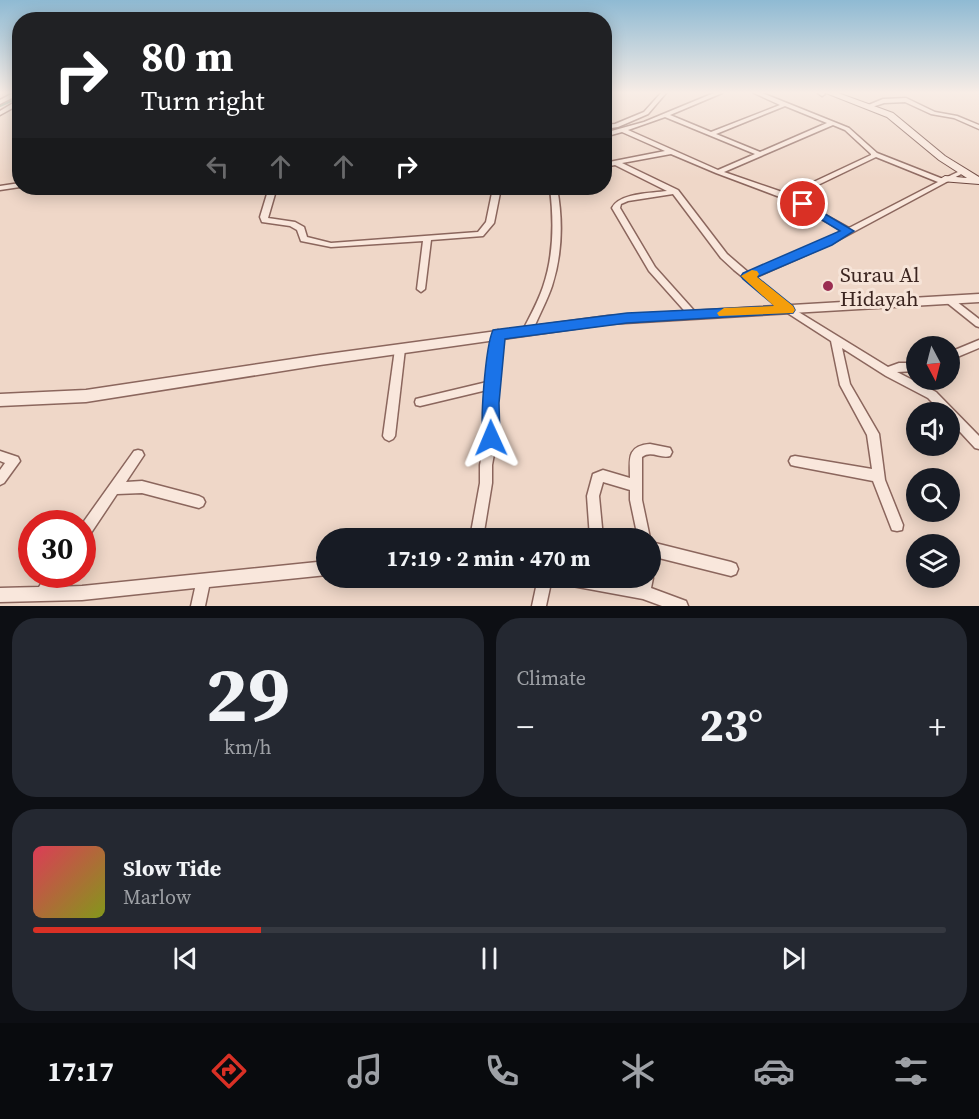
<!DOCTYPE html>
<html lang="en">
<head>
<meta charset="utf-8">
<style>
	body { margin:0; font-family:"Source Serif 4",serif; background:#242831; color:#f1f3f6; height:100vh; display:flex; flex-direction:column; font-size:22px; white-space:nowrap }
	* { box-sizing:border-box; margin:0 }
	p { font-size:20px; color:#9ea1a6 }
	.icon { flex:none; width:33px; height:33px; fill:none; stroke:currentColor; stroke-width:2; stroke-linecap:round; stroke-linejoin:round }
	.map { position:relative; height:606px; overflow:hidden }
	.side { display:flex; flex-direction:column; gap:12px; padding:12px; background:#0d0f14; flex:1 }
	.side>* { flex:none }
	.guide { position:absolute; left:12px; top:12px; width:600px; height:183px; border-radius:24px; box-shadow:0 3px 15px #0003; background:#202124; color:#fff; overflow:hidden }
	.needle { width:39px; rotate:173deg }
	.fabs { position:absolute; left:906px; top:336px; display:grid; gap:12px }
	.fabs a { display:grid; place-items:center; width:54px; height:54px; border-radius:50%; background:#171b24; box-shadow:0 3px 15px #0003; font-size:30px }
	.speed { position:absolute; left:18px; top:510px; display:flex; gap:12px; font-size:30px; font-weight:700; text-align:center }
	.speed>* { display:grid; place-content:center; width:78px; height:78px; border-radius:50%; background:#171b24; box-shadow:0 3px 15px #0003; line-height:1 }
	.speed .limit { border:9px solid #d22; background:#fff; color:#111 }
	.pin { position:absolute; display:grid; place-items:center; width:51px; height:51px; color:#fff; margin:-26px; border:3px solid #fff; border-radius:50%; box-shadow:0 2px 6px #0007 }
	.me { position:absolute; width:66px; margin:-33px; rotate:359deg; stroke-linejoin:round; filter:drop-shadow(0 0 4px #0008) }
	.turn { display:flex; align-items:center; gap:21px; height:126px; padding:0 30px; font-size:27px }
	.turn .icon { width:78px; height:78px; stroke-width:2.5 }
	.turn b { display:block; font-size:42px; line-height:51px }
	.lanes { display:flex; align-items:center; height:57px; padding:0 30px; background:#0003; justify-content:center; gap:30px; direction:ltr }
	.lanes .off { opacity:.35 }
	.big { font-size:45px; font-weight:700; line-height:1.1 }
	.side .widget { flex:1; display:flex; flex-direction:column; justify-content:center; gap:9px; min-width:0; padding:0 21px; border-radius:24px; background:#242831 }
	.side .dial { align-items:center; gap:0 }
	.dial b { font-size:78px; line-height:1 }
	.song { display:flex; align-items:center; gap:18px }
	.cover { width:72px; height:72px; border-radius:9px; background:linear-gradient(135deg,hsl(350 70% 55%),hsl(70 70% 35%)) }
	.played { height:6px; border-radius:3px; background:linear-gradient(90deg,#d93025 25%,#363941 25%) }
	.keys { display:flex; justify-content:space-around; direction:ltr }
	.heat { display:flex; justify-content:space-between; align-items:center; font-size:33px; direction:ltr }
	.side .tiles { flex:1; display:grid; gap:12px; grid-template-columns:1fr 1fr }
	.widget:last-child { grid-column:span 2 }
	.trip { position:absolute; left:316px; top:528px; width:345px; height:60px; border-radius:30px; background:#171b24; box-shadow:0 3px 15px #0003; font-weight:700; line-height:60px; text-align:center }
	.tab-bar { display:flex; height:96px; justify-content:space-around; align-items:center; background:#090b0e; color:#9ea1a6 }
	.tab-bar .icon { width:42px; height:42px }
	.tab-bar .active { color:#d93025 }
	.tab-bar b { font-size:27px; color:#f1f3f6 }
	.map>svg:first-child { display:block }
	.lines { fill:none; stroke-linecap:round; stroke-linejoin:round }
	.stream { stroke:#6f927e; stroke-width:2 }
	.minor-casing { stroke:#8b665d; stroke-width:3 }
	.tertiary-casing { stroke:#8b665d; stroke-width:3 }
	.secondary-casing { stroke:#6d4840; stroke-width:2 }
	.minor { fill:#f9e7dc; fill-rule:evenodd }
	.tertiary { fill:#f9e7dc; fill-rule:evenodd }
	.secondary { fill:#f9e7dc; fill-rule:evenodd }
	.route { fill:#1a73e8; stroke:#114b97; stroke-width:1.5 }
	.slow { fill:#f59e0b }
	.poi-dot { fill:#9a2d51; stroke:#f6e4d8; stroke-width:2 }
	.labels { text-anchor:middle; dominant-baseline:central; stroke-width:6; stroke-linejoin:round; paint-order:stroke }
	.poi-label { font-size:21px; fill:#3b2520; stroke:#f6e4d8; text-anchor:start }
</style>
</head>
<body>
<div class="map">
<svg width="979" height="606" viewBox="0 0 979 606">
	<rect width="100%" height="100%" fill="#efd7c8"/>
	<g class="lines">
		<path class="stream" d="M0,106L20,97"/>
		<defs>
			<g id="minor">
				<path d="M13,93L20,94L0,104V100Z"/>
				<path d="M661,93H666L648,114L618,127L604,129V125L615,124L644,112Z"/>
				<path d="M714,93H722L670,115L711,132L780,105L754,93H762L849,128L877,153L943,179L960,171H964L965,172L831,244L754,278L792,308L888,367L899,363H916V371L897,372L936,392L979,436V449L975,448L950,421V412H942L928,398L886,376L842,348L850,384L879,434L885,480L903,525L902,530L897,531L892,530L873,481L795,466L791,465L789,461L791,457L795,456L872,469L867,435L840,385L831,341L786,312L734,270L721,258L673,194L628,201L621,204L620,208L655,267L698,315L696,317H690L649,271L612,208C619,193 652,193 667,191L615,165L604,167V163L665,151L622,132L604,137V133L644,122ZM785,106L827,123L760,152L716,134ZM665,117L755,154L718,170L628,130ZM833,125L845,130L871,154V155L788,194L724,172ZM671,154L716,173L785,199L843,231L749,273L727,254L678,190L622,163ZM876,157L938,182L849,228L793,197Z"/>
				<path d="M818,93H824L825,94L822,96Z"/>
				<path d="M906,98L935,112L957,116L979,125V129L954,118L931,114L905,102L884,103L869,108L866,106L883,99Z"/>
				<path d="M20,99V104L0,115V111Z"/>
				<path d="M20,183V187L0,190V186Z"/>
				<path d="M262,188H269L275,194L268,218L295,222L304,227L307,237L331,243L478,232L486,222L493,188H501L494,223L483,236L431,240L425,289L421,292L417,289L423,241L331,247L301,241L297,230L290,226L262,222L260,217L267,194Z"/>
				<path d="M550,188H557C563,220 562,255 552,286C547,301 539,315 533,330L531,332H525L523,330C530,316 538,302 543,287C554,255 554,221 550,188Z"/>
				<path d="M949,297L952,298L979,319V327L976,326L946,302L945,300Z"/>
				<path d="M498,330L501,332L503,334L497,385V438L492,465V483L483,538H470L480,483V465L485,438L487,390L420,406L416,405L415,402L416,399L420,398L487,382L493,334L495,332Z"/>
				<path d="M979,340V348L950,360V352Z"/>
				<path d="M400,345L403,346L405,349L395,436L393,439L389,441L385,439L383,436L395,349L397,346Z"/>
				<path d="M650,444L670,448L672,452L670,456C661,459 651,450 642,457V500L650,538H638L630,500V490L603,482L599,496L603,538H590L587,496L593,474L603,470L630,478C630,460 626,446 650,444Z"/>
				<path d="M138,450L142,451L144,455L126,482L142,481L199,496L203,498L205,502L203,506L199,508L142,493L117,494L87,539L82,540V524L134,451Z"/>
				<path d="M0,451L18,457L20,461L4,483L0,485V470L5,463L0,461Z"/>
				<path d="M651,542L731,562L736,564L738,569L736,574L731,576L651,556Z"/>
				<path d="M327,561V575L209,587L205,606H191L195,588L82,600L0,602V588L39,587L47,574H62L55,587L82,586Z"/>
				<path d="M651,573L653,578L651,588L686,601L688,606H662L643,599L567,585L562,583L560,578H602L638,584L639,578H651Z"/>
				<path d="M538,578H552L546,606H532Z"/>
			</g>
			<path id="tertiary" d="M979,294V302L608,324L320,365L86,402L0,406V394L86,390L320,355L608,316Z"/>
			<path id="secondary" d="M826,93H838L893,113L945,156L979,177V184L941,181L940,179L945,176L967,178L939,160L887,117Z"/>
		</defs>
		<use href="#minor" class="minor-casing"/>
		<use href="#tertiary" class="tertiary-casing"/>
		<use href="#secondary" class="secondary-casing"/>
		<use href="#minor" class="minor"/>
		<use href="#tertiary" class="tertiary"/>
		<use href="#secondary" class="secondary"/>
	</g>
	<linearGradient id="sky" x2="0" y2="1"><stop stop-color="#8fbad3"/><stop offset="0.52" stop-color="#f8ede6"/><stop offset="1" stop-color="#f8ede6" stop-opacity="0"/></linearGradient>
	<rect width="979" height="178" fill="url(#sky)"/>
	<path class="route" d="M803,201L854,231L832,245L757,277L793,306L795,310L793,313L627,323L505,339L499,403L500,438L497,443L491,445L485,443C478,429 486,345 493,330L627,313L775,306L743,279L741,276L743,273L840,231L799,206L797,204Z"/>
	<path class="slow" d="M752,270L757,271L759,274L757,277L793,306L795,310L793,313L719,316L717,313L724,308L774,306L741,276Z"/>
	<circle class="poi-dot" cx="828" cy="286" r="6"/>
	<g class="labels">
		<g class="poi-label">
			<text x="840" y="274">Surau Al<tspan x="840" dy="24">Hidayah</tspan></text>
		</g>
	</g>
</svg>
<div class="fabs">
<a><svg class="needle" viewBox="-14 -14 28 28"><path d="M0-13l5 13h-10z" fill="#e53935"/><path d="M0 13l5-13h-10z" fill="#9ea1a6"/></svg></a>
<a><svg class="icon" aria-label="sound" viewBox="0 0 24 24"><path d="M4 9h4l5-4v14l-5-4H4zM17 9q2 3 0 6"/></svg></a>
<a><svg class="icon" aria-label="search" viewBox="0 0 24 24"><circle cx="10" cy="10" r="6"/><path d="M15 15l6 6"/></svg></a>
<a><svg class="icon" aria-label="layers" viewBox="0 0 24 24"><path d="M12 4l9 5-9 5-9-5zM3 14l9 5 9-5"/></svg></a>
</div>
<div class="speed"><div class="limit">30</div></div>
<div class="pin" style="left:803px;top:204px;background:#d93025"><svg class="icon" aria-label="arrive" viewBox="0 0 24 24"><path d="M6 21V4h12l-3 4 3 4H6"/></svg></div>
<svg class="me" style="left:491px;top:438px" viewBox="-20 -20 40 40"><path d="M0-17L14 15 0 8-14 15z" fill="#1a73e8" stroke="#fff" stroke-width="4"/></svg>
<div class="trip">17:19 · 2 min · 470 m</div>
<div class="guide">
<div class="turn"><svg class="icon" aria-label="right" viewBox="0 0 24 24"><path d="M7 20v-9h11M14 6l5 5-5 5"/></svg><div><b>80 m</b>Turn right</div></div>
<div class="lanes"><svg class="icon off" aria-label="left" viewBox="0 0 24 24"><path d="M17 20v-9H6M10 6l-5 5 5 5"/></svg><svg class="icon off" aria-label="ahead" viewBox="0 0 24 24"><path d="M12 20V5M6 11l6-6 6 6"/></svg><svg class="icon off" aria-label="ahead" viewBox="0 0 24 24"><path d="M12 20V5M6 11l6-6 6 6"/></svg><svg class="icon" aria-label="right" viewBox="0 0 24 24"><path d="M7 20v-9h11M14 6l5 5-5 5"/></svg></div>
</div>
</div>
<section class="side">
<div class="tiles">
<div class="widget dial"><b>29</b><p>km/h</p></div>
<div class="widget"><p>Climate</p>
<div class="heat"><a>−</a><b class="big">23°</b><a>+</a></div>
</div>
<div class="widget">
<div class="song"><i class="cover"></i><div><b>Slow Tide</b><p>Marlow</p></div></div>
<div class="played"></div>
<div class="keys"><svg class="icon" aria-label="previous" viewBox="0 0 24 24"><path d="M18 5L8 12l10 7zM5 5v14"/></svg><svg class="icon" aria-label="pause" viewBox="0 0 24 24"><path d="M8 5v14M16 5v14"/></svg><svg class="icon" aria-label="next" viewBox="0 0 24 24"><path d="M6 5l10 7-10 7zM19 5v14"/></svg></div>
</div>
</div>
</section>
<nav class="tab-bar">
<b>17:17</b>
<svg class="icon active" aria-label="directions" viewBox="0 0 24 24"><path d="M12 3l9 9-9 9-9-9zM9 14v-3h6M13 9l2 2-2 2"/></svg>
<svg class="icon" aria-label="music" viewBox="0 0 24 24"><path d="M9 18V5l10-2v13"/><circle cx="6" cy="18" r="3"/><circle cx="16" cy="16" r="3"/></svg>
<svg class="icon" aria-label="phone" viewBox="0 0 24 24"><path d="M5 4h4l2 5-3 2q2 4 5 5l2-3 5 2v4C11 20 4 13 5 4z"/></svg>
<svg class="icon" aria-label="climate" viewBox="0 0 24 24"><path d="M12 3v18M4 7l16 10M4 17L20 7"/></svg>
<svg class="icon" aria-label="car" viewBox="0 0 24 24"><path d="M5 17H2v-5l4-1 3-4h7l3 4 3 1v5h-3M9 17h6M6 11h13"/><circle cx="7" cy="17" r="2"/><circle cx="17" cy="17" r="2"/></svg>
<svg class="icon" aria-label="filters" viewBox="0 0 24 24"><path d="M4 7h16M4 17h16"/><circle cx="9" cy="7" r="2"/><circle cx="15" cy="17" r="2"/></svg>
</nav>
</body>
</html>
